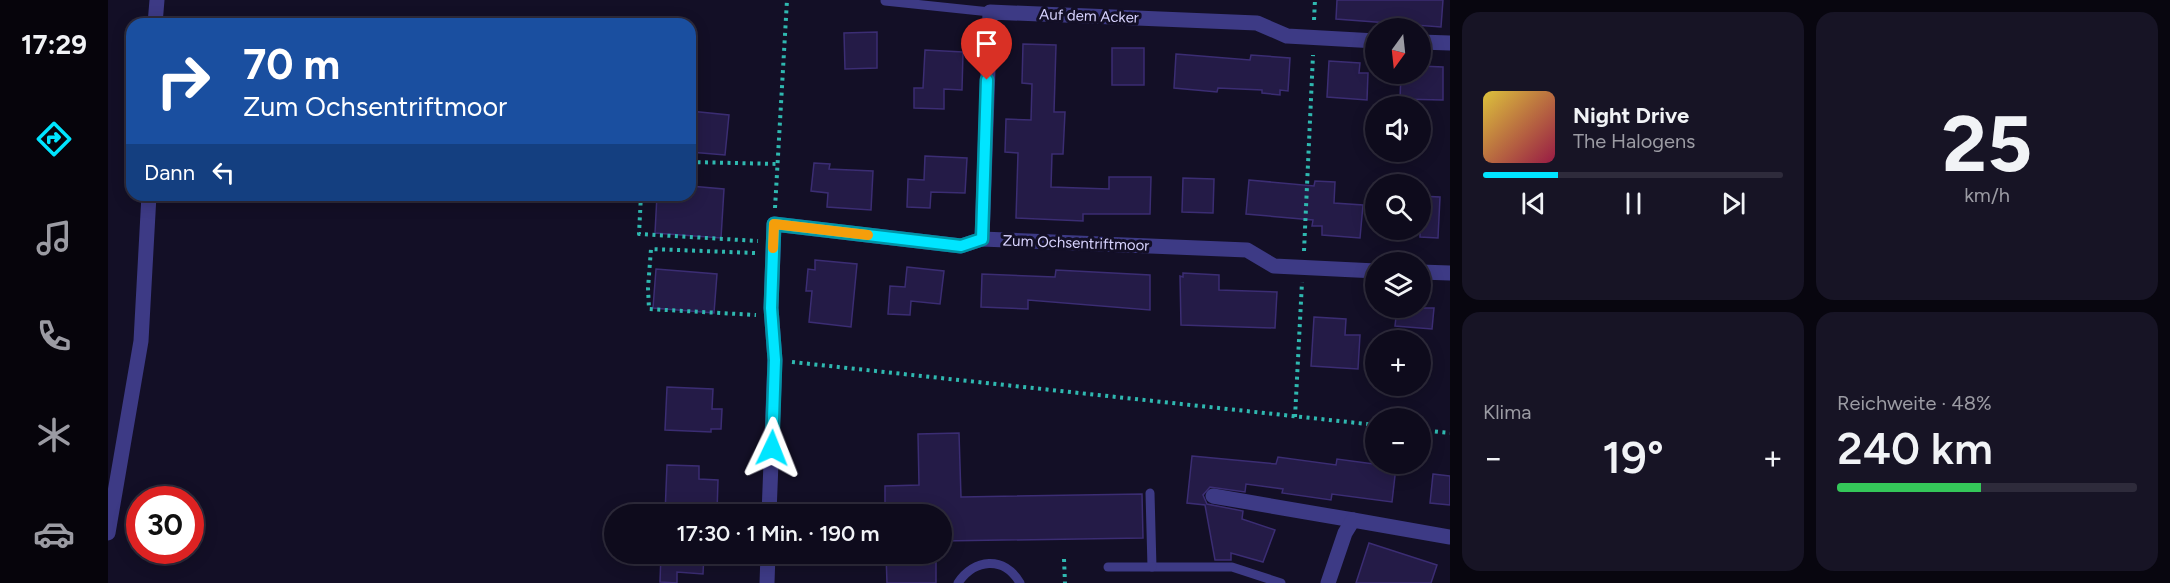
<!DOCTYPE html>
<html lang="de">
<head>
<meta charset="utf-8">
<style>
	body { margin:0; font-family:Figtree,sans-serif; background:#171425; color:#f1f3f6; height:100vh; display:flex; flex-direction:column; font-size:22px; white-space:nowrap }
	* { box-sizing:border-box; margin:0 }
	p { font-size:20px; color:#9b9ba3 }
	.icon { flex:none; width:33px; height:33px; fill:none; stroke:currentColor; stroke-width:2; stroke-linecap:round; stroke-linejoin:round }
	.map { position:relative; flex:1; overflow:hidden }
	.drawer { display:flex; flex-direction:column; gap:12px; padding:12px; background:#08060f; width:720px }
	.drawer>* { flex:none }
	.banner { position:absolute; left:18px; top:18px; width:570px; height:183px; border-radius:18px; box-shadow:0 3px 15px #0003,0 0 0 2px #2e2b3b; background:#1a4fa0; color:#fff; overflow:hidden }
	.needle { width:39px; rotate:195deg }
	.buttons { position:absolute; left:1257px; top:18px; display:grid; gap:12px }
	.buttons a { display:grid; place-items:center; width:66px; height:66px; border-radius:50%; background:#0e0b1c; box-shadow:0 3px 15px #0003,0 0 0 2px #2e2b3b; font-size:30px }
	.speed { position:absolute; left:18px; top:486px; display:flex; gap:12px; font-size:30px; font-weight:700; text-align:center }
	.speed>* { display:grid; place-content:center; width:78px; height:78px; border-radius:50%; background:#0e0b1c; box-shadow:0 3px 15px #0003,0 0 0 2px #2e2b3b; line-height:1 }
	.speed .limit { border:9px solid #d22; background:#fff; color:#111 }
	.pin { position:absolute; display:grid; place-items:center; width:51px; height:51px; color:#fff; margin:-62px -26px; border-radius:50% 50% 50% 0; rotate:-45deg; box-shadow:0 0 6px #0007 }
	.pin .icon { rotate:45deg }
	.me { position:absolute; width:66px; margin:-33px; rotate:2deg; stroke-linejoin:round; filter:drop-shadow(0 0 4px #0008) }
	.turn { display:flex; align-items:center; gap:21px; height:126px; padding:0 18px; font-size:27px }
	.turn .icon { width:78px; height:78px; stroke-width:2.5 }
	.turn b { display:block; font-size:42px; line-height:51px }
	.then { display:flex; align-items:center; height:57px; padding:0 18px; background:#0003; gap:12px; font-size:22px }
	.big { font-size:45px; font-weight:600; line-height:1.1 }
	.drawer .card { flex:1; display:flex; flex-direction:column; justify-content:center; gap:9px; min-width:0; padding:0 21px; border-radius:18px; background:#171425 }
	.drawer .dial { align-items:center; gap:0 }
	.dial b { font-size:78px; line-height:1 }
	.song { display:flex; align-items:center; gap:18px }
	.cover { width:72px; height:72px; border-radius:9px; background:linear-gradient(135deg,hsl(50 70% 55%),hsl(340 70% 35%)) }
	.played { height:6px; border-radius:3px; background:linear-gradient(90deg,#00e5ff 25%,#2e2b3b 25%) }
	.keys { display:flex; justify-content:space-around; direction:ltr }
	.heat { display:flex; justify-content:space-between; align-items:center; font-size:33px; direction:ltr }
	.charge { height:9px; border-radius:4px; background:linear-gradient(90deg,#34c759 48%,#2e2b3b 0) }
	.drawer .tiles { flex:1; display:grid; gap:12px; grid-template-columns:repeat(2,1fr) }
	.trip { position:absolute; left:496px; top:504px; width:348px; height:60px; border-radius:30px; background:#0e0b1c; box-shadow:0 3px 15px #0003,0 0 0 2px #2e2b3b; font-weight:600; line-height:60px; text-align:center }
	main { display:flex; flex:1; min-height:0 }
	.menu { display:flex; flex-direction:column; width:108px; justify-content:space-around; align-items:center; background:#06040b; color:#9b9ba3 }
	.menu .icon { width:42px; height:42px }
	.menu .on { color:#00e5ff }
	.menu b { font-size:27px; color:#f1f3f6 }
	.map>svg:first-child { display:block }
	.building { fill:#241b47; stroke:#3b2d73; stroke-width:1.5 }
	.lines { fill:none; stroke-linecap:round; stroke-linejoin:round }
	.path { stroke:#2fb8b0; stroke-width:4; stroke-dasharray:3 4.5; stroke-linecap:butt }
	.service { stroke:#3d3a85; stroke-width:9 }
	.minor { stroke:#3d3a85; stroke-width:15 }
	.tertiary { stroke:#3d3a85; stroke-width:15 }
	.route-casing { stroke:#0095a6; stroke-width:15 }
	.route { stroke:#00e5ff; stroke-width:10 }
	.slow { stroke:#f59e0b; stroke-width:10 }
	.labels { text-anchor:middle; dominant-baseline:central; stroke-width:6; stroke-linejoin:round; paint-order:stroke }
	.street-label { font-size:15px; fill:#d9d4ff; stroke:#130f26 }
</style>
</head>
<body>
<main>
<nav class="menu">
<b>17:29</b>
<svg class="icon on" aria-label="directions" viewBox="0 0 24 24"><path d="M12 3l9 9-9 9-9-9zM9 14v-3h6M13 9l2 2-2 2"/></svg>
<svg class="icon" aria-label="music" viewBox="0 0 24 24"><path d="M9 18V5l10-2v13"/><circle cx="6" cy="18" r="3"/><circle cx="16" cy="16" r="3"/></svg>
<svg class="icon" aria-label="phone" viewBox="0 0 24 24"><path d="M5 4h4l2 5-3 2q2 4 5 5l2-3 5 2v4C11 20 4 13 5 4z"/></svg>
<svg class="icon" aria-label="climate" viewBox="0 0 24 24"><path d="M12 3v18M4 7l16 10M4 17L20 7"/></svg>
<svg class="icon" aria-label="car" viewBox="0 0 24 24"><path d="M5 17H2v-5l4-1 3-4h7l3 4 3 1v5h-3M9 17h6M6 11h13"/><circle cx="7" cy="17" r="2"/><circle cx="17" cy="17" r="2"/></svg>
</nav>
<div class="map">
<svg width="1342" height="583" viewBox="0 0 1342 583">
	<rect width="100%" height="100%" fill="#130f26"/>
	<g class="building">
		<path d="M1229,0H1335L1333,27L1228,19Z"/>
		<path d="M769,32V68L737,69L736,33Z"/>
		<path d="M915,44L948,45L946,112H957L955,154H944L943,187L1001,189V177H1043L1042,214H975V221L908,218L910,153L897,152L898,119L923,120L924,84L914,83Z"/>
		<rect x="1004" y="48" width="32" height="37"/>
		<path d="M817,50L855,52L854,90L836,89V109L806,108V88H815Z"/>
		<path d="M1068,54L1142,60L1143,55L1182,58L1180,91L1172,90V95L1154,93V90L1110,88L1109,92L1066,88Z"/>
		<path d="M1221,61L1252,63L1251,73H1260L1259,100L1219,97Z"/>
		<path d="M1312,66L1335,67V100L1292,99L1293,74H1312Z"/>
		<path d="M582,111L621,115L617,155L582,152Z"/>
		<path d="M817,156L859,158L857,193L823,192L822,208L799,207L800,179L816,180Z"/>
		<path d="M706,163L722,164L721,169L765,171L763,210L719,207L720,193L703,191Z"/>
		<path d="M1075,178L1106,179L1105,213L1074,212Z"/>
		<path d="M1141,180L1206,186L1207,181L1227,182L1226,203L1255,205L1252,238L1214,235V226H1204L1205,220L1138,214Z"/>
		<path d="M582,186L616,189L613,238L547,233L549,195H582Z"/>
		<path d="M1312,196L1332,197L1330,238L1312,237Z"/>
		<path d="M707,260L749,264L743,327L701,322L704,291H698L700,269L707,270Z"/>
		<path d="M799,267L836,271L832,304L803,301L802,315L780,314L782,286L797,287Z"/>
		<path d="M548,269L609,274L606,313L545,308Z"/>
		<path d="M948,270L1042,275V310L920,300V309L873,307L874,274L947,277Z"/>
		<path d="M1075,273L1111,275V290L1169,292L1167,328L1073,325L1072,276L1075,277Z"/>
		<path d="M1289,308H1326L1324,329L1287,326Z"/>
		<path d="M1206,317L1238,319L1237,335H1252L1250,369L1203,366Z"/>
		<path d="M559,387L605,389L604,409H614L613,429H603V432L557,430Z"/>
		<path d="M851,433L853,497L1034,494L1035,538L834,541V514H777V486L811,485L810,434Z"/>
		<path d="M1084,456L1168,464L1170,457L1228,465L1229,459L1288,467L1284,502L1224,494L1223,500L1174,493L1175,489L1138,484L1137,492L1102,487L1095,495L1099,504L1135,511L1134,519L1167,530L1155,562L1123,553V560H1107L1097,505L1079,503Z"/>
		<path d="M559,465L591,466V479L610,480L609,513L573,512V514H557Z"/>
		<path d="M1325,474L1342,476V505L1322,503Z"/>
		<path d="M1261,543L1329,565L1323,583H1248Z"/>
		<path d="M553,554H596L595,574L569,572V583L552,582Z"/>
		<path d="M778,554H828V583H779Z"/>
	</g>
	<g class="lines">
		<g class="path">
			<path d="M1206,20L1207,0"/>
			<path d="M582,162L670,164"/>
			<path d="M22,192L24,163"/>
			<path d="M533,195L531,234L650,241"/>
			<path d="M667,208L679,0"/>
			<path d="M1196,251L1205,55"/>
			<path d="M647,253L543,249L540,288L541,309L648,315"/>
			<path d="M684,362L1268,425"/>
			<path d="M1187,417L1194,282"/>
			<path d="M1312,430L1342,433"/>
			<path d="M956,559L957,583"/>
		</g>
		<g class="service">
			<path d="M777,1L882,12"/>
			<path d="M1042,493L1044,567H1124L1173,583"/>
			<path d="M1000,567H1044"/>
			<path d="M850,583C866,559 896,555 912,583"/>
		</g>
		<g class="minor">
			<path d="M1312,42L1342,43"/>
			<path d="M874,239L882,12L1149,23L1179,36L1268,41"/>
			<path d="M1312,272L1342,273"/>
			<path d="M1105,496L1245,520"/>
			<path d="M661,514L667,360L663,308L666,224L853,246L874,239L1139,250L1166,266L1268,271"/>
			<path d="M659,583L660,554"/>
			<path d="M1220,583L1237,533L1245,520L1342,537"/>
		</g>
		<g class="tertiary">
			<path d="M47,24L49,0"/>
			<path d="M0,533L33,341L41,195"/>
		</g>
	</g>
	<g class="lines">
		<defs>
			<path id="route" d="M664,448L667,360L663,308L666,224L853,246L874,239L879,80"/>
		</defs>
		<use href="#route" class="route-casing"/>
		<use href="#route" class="route"/>
		<path class="slow" d="M665,248L666,224L760,235"/>
	</g>
	<g class="labels">
		<g class="street-label">
			<text transform="translate(981 16) rotate(2)">Auf dem Acker</text>
			<text transform="translate(968 243) rotate(2)">Zum Ochsentriftmoor</text>
		</g>
	</g>
</svg>
<div class="buttons">
<a><svg class="needle" viewBox="-14 -14 28 28"><path d="M0-13l5 13h-10z" fill="#e53935"/><path d="M0 13l5-13h-10z" fill="#9b9ba3"/></svg></a>
<a><svg class="icon" aria-label="sound" viewBox="0 0 24 24"><path d="M4 9h4l5-4v14l-5-4H4zM17 9q2 3 0 6"/></svg></a>
<a><svg class="icon" aria-label="search" viewBox="0 0 24 24"><circle cx="10" cy="10" r="6"/><path d="M15 15l6 6"/></svg></a>
<a><svg class="icon" aria-label="layers" viewBox="0 0 24 24"><path d="M12 4l9 5-9 5-9-5zM3 14l9 5 9-5"/></svg></a>
<a>+</a>
<a>−</a>
</div>
<div class="speed"><div class="limit">30</div></div>
<div class="pin" style="left:879px;top:80px;background:#d93025"><svg class="icon" aria-label="arrive" viewBox="0 0 24 24"><path d="M6 21V4h12l-3 4 3 4H6"/></svg></div>
<svg class="me" style="left:664px;top:448px" viewBox="-20 -20 40 40"><path d="M0-17L14 15 0 8-14 15z" fill="#00e5ff" stroke="#fff" stroke-width="4"/></svg>
<div class="trip">17:30 · 1 Min. · 190 m</div>
<div class="banner">
<div class="turn"><svg class="icon" aria-label="right" viewBox="0 0 24 24"><path d="M7 20v-9h11M14 6l5 5-5 5"/></svg><div><b>70 m</b>Zum Ochsentriftmoor</div></div>
<div class="then">Dann<svg class="icon" aria-label="left" viewBox="0 0 24 24"><path d="M17 20v-9H6M10 6l-5 5 5 5"/></svg></div>
</div>
</div>
<section class="drawer">
<div class="tiles">
<div class="card">
<div class="song"><i class="cover"></i><div><b>Night Drive</b><p>The Halogens</p></div></div>
<div class="played"></div>
<div class="keys"><svg class="icon" aria-label="previous" viewBox="0 0 24 24"><path d="M18 5L8 12l10 7zM5 5v14"/></svg><svg class="icon" aria-label="pause" viewBox="0 0 24 24"><path d="M8 5v14M16 5v14"/></svg><svg class="icon" aria-label="next" viewBox="0 0 24 24"><path d="M6 5l10 7-10 7zM19 5v14"/></svg></div>
</div>
<div class="card dial"><b>25</b><p>km/h</p></div>
<div class="card"><p>Klima</p>
<div class="heat"><a>−</a><b class="big">19°</b><a>+</a></div>
</div>
<div class="card"><p>Reichweite · 48%</p><b class="big">240 km</b><div class="charge"></div></div>
</div>
</section>
</main>
</body>
</html>
